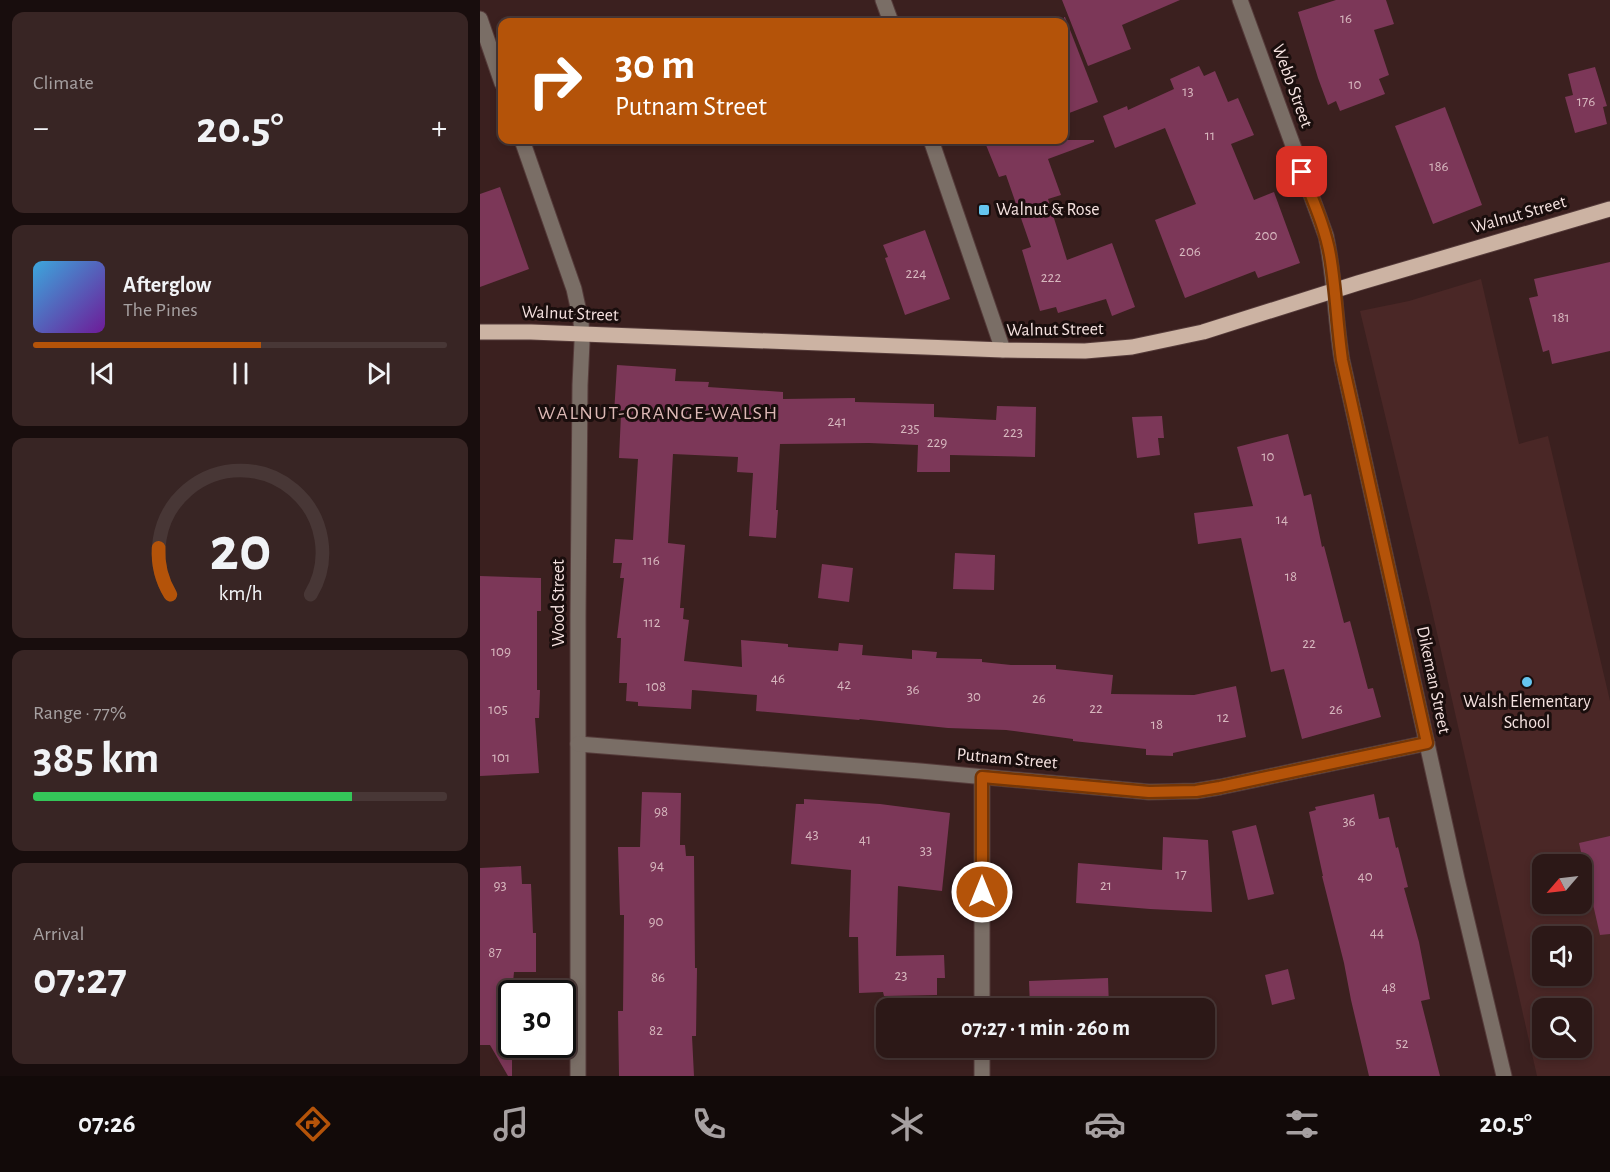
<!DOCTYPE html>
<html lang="en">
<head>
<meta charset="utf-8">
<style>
	body { margin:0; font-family:"Alegreya Sans",sans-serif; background:#382524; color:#f1f3f6; height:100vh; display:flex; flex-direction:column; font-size:22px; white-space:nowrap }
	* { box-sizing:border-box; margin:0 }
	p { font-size:20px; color:#a6a0a1 }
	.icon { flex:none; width:33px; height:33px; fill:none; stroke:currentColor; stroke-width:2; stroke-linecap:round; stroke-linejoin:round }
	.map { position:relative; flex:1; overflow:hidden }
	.side { display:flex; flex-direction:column; gap:12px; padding:12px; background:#180d0d; width:480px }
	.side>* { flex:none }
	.hud { position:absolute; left:18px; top:18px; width:570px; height:126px; border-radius:12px; box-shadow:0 3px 9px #0003,0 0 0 2px #483736; background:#b45309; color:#fff; overflow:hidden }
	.needle { width:39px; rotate:242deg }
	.controls { position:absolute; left:1052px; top:854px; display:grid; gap:12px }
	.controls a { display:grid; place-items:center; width:60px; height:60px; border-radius:12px; background:#2c1817; box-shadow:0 3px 9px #0003,0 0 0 2px #483736; font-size:30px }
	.speed { position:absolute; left:18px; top:980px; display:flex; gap:12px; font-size:30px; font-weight:700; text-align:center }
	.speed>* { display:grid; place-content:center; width:78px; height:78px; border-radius:50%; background:#2c1817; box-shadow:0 3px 9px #0003,0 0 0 2px #483736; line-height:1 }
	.speed .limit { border:3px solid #111; border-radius:9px; background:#fff; color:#111 }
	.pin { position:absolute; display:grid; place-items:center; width:51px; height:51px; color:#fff; margin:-26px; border-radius:12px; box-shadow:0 3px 9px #0006 }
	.me { position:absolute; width:66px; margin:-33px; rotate:0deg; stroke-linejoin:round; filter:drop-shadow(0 0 4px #0008) }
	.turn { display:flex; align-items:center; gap:21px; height:126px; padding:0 18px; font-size:27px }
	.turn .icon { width:78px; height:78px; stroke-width:2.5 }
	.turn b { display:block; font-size:42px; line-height:51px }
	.big { font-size:45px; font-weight:600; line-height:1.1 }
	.side .tile { flex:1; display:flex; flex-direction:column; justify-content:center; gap:9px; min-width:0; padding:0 21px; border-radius:12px; background:#382524 }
	.side .dial { align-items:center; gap:0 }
	.dial svg { height:156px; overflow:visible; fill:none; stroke:#483736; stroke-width:7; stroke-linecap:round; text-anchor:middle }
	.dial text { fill:#f1f3f6; stroke:none }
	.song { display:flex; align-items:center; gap:18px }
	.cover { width:72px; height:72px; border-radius:9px; background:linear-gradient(135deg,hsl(200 70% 55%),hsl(280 70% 35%)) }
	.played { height:6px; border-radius:3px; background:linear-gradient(90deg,#b45309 55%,#483736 55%) }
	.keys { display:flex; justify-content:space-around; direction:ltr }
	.heat { display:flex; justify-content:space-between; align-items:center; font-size:33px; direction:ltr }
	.charge { height:9px; border-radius:4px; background:linear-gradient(90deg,#34c759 77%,#483736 0) }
	.trip { position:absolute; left:396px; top:998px; width:339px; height:60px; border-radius:12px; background:#2c1817; box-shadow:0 3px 9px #0003,0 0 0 2px #483736; font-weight:600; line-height:60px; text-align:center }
	.tabs { display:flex; height:96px; justify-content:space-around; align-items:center; background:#120a09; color:#a6a0a1 }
	.tabs .icon { width:42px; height:42px }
	.tabs .active { color:#b45309 }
	.tabs b { font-size:27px; color:#f1f3f6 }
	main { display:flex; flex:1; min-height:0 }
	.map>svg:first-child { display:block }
	.built { fill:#4a2726; fill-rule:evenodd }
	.building { fill:#7c3758 }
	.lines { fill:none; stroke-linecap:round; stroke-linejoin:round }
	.minor-casing { stroke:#553b3a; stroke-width:17 }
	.major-casing { stroke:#553b3a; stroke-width:17 }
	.minor { stroke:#7a6e66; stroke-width:15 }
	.major { stroke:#ccb3a3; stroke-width:15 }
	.route-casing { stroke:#753606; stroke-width:15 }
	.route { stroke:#b45309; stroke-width:10 }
	.poi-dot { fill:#65c5ef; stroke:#1a0e0d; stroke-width:2 }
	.labels { text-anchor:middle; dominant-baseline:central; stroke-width:6; stroke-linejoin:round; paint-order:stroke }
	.number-label { font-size:15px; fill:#d7b7be }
	.street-label { font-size:18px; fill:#f5e2e0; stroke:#1a0e0d }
	.poi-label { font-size:18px; fill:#f5e2e0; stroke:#1a0e0d; text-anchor:start }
	.neighbourhood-label { font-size:20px; letter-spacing:1.5px; fill:#dcb8b5; stroke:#1a0e0d }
</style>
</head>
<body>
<main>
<section class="side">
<div class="tile"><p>Climate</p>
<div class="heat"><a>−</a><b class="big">20.5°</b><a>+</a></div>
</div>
<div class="tile">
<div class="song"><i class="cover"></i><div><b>Afterglow</b><p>The Pines</p></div></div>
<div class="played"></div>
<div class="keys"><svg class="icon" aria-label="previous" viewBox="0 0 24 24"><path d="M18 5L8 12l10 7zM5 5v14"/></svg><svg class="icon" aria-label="pause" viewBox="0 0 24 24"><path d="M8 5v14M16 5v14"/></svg><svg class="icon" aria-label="next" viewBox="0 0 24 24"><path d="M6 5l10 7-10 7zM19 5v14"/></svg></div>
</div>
<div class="tile dial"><svg viewBox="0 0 100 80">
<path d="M14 69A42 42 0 1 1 86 69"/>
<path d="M14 69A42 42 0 0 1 8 45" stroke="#b45309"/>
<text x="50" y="56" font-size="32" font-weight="700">20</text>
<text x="50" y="72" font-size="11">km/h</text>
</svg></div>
<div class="tile"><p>Range · 77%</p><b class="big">385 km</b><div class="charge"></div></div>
<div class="tile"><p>Arrival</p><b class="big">07:27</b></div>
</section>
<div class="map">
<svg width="1130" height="1076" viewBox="0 0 1130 1076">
	<rect width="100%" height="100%" fill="#3b201f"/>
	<path class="built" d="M1001,279L1039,444L1068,436L1130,701V1076H1057L950,602L880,311L929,301ZM1062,864H1101V903H1062ZM1062,936H1101V975H1062ZM1062,1008H1101V1047H1062Z"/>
	<g class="building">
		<path d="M582,0H700L642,25L651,49L608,66Z"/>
		<path d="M856,0H906L914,24L894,30L909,75L899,79L905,94L860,111L856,101L848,105L838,78L818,12Z"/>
		<path d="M584,17H585L618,102L584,115Z"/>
		<path d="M719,66L724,76L735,71L748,102L758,98L774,135L751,144L774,200L794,192L820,263L778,278L775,271L705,298L675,220L716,204L685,128L635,148L623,116L647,106L648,110L694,89L690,79Z"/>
		<path d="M1115,67L1127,106L1123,107L1127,124L1095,133L1085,97L1093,95L1088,74Z"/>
		<path d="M965,107L1002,205L953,224L915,126Z"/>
		<path d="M504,140H614V142L568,159L581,195L568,199L587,260L632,243L655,307L632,316L626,299L578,313L576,307L560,311L542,250L551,247L526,175L519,177Z"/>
		<path d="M20,187L49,269L0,287V194Z"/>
		<path d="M445,230L470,299L425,315L405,258L408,257L403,245Z"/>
		<path d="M1130,262V351L1072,364L1069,350L1063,352L1049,298L1058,296L1054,279Z"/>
		<path d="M137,365L196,369L195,381L229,382L228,387L303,392V399L375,398V402L454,404V417L516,420L517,406L556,407L555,457L470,455V472H437L438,445L389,443L300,444L296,510H298L296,538L269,536L273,473L257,472L258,457L193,454L188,543L205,545L200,608H204L203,619L209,620L204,661L262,667L261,640L308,644V647L358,651L359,643L383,645L382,655L432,659V650L457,652L456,658L502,659V662L531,665H576V669L633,675L631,694L714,695L756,686L766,737L693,753V756L666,755V749L593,741V739L526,730L468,728L380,719L379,720L276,711L277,695L212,690L211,709L158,706V702L146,701L147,683H139L141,638H137L144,578H140L142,563H133L135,539L153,540L158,459L139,458L141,414H134Z"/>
		<path d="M682,416L684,438H678L680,455L657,458L652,417Z"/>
		<path d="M808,434L824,496L831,494L842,547L844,546L864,623L870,621L888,689L893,688L901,717L822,739L804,669L791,672L761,538L718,544L714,513L773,506L757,447Z"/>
		<path d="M475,553L515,555L514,590L473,589Z"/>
		<path d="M342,564L373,568L369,602L338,598Z"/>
		<path d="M0,576L61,578V611H57V690H60L59,718H55L59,773L0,776Z"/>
		<path d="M162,792L201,793L200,845H205L206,856H214L215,968H217L216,1036H212L214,1076H139L138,1011H143L144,915H140L138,847H160Z"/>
		<path d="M894,794L899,819L909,817L916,848L918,847L928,887L924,888L939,942L950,999L941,1001L960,1076H889L871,1000L864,963L842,876H843L829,812L836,810L835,807Z"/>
		<path d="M324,799L400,804L470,813L462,891L418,886L416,956L464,955L465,978H457V995L404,996L403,992L379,993L378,937H369L371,870L311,864L316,804H324Z"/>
		<path d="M776,825L794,894L768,900L752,831Z"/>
		<path d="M1130,836V934L1120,935L1099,843Z"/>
		<path d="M683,837L728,840L732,912L670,909L596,903L598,863L682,870Z"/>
		<path d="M41,866L42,884H51L53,933H56V972H34L32,993V1076H28L10,1045H0V868Z"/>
		<path d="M808,969L815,999L792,1005L785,975Z"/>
		<path d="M628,978L629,1008H550L549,981Z"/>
	</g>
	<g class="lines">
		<defs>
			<g id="minor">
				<path d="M403,0L411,22"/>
				<path d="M760,0L846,236C855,277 855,319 862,360L977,879L1024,1076"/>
				<path d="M0,19L22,83"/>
				<path d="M42,140L94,289L101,321L102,342L100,385L98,616V1076"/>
				<path d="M451,140L523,350"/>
				<path d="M98,744L440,771L669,792L716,791L740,787L947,743"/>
				<path d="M502,777V1008"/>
				<path d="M502,1047V1076"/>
			</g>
			<path id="major" d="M0,332H51L523,350L605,351L652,347L723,332L878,283L1130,209"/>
		</defs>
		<use href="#minor" class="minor-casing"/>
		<use href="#major" class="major-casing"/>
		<use href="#minor" class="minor"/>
		<use href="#major" class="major"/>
	</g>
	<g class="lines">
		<defs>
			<path id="route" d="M502,892V777L669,792L716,791L740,787L947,743L862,360C857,325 856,290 850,255C845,226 832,199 822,172"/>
		</defs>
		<use href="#route" class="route-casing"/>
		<use href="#route" class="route"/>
	</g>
	<g class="poi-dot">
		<rect x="498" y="204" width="12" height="12" rx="3"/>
		<circle cx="1047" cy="682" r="6"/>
	</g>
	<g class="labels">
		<g class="number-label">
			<text x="866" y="18">16</text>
			<text x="875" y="84">10</text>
			<text x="708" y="91">13</text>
			<text x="1106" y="101">176</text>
			<text x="730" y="135">11</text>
			<text x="959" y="166">186</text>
			<text x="786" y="235">200</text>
			<text x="710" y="251">206</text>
			<text x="436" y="273">224</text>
			<text x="571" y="277">222</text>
			<text x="1081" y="317">181</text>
			<text x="357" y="421">241</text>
			<text x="430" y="428">235</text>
			<text x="533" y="432">223</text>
			<text x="457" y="442">229</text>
			<text x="788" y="456">10</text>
			<text x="802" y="519">14</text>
			<text x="171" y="560">116</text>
			<text x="811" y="576">18</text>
			<text x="172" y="622">112</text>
			<text x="829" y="643">22</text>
			<text x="21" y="651">109</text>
			<text x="298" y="678">46</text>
			<text x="364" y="684">42</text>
			<text x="176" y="686">108</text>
			<text x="433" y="689">36</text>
			<text x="494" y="696">30</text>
			<text x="559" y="698">26</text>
			<text x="616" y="708">22</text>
			<text x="18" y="709">105</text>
			<text x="856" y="709">26</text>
			<text x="743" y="717">12</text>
			<text x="677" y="724">18</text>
			<text x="21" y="757">101</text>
			<text x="181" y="811">98</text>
			<text x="869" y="821">36</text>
			<text x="332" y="834">43</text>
			<text x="385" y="839">41</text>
			<text x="446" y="850">33</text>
			<text x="177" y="865">94</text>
			<text x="701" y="874">17</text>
			<text x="885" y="876">40</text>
			<text x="20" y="885">93</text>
			<text x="626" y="885">21</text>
			<text x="176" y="921">90</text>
			<text x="897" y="932">44</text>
			<text x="15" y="952">87</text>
			<text x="421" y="975">23</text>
			<text x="178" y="977">86</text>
			<text x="909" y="987">48</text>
			<text x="176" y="1030">82</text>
			<text x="922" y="1043">52</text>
		</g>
		<g class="street-label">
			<text transform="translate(812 86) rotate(70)">Webb Street</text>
			<text transform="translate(1039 215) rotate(-16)">Walnut Street</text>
			<text transform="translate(90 314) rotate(2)">Walnut Street</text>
			<text transform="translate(575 330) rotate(-1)">Walnut Street</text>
			<text transform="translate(79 603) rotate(-90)">Wood Street</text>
			<text transform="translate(953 680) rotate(78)">Dikeman Street</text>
			<text transform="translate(527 759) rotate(5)">Putnam Street</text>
		</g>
		<g class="poi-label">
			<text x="516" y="210">Walnut &amp; Rose</text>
			<text x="1047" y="702" text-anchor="middle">Walsh Elementary<tspan x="1047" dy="21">School</tspan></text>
		</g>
		<g class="neighbourhood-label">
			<text x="178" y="413">WALNUT-ORANGE-WALSH</text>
		</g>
	</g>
</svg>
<div class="controls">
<a><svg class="needle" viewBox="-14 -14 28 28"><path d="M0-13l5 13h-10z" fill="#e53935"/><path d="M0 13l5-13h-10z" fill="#a6a0a1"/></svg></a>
<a><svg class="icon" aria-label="sound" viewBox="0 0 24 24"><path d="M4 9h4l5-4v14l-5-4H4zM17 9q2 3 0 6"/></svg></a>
<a><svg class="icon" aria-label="search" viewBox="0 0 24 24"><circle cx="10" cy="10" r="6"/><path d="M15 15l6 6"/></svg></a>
</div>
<div class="speed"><div class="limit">30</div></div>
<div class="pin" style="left:822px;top:172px;background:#d93025"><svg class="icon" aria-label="arrive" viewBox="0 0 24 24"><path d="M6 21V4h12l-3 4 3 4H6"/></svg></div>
<svg class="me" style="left:502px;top:892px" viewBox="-20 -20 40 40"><circle r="17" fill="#b45309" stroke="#fff" stroke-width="3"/><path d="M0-11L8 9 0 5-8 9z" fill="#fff"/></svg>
<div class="trip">07:27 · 1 min · 260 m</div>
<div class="hud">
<div class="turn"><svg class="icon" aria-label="right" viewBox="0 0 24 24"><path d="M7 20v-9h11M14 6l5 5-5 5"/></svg><div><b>30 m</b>Putnam Street</div></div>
</div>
</div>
</main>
<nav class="tabs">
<b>07:26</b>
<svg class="icon active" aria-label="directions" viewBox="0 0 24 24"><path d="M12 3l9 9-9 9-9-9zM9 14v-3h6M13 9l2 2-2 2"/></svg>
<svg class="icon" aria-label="music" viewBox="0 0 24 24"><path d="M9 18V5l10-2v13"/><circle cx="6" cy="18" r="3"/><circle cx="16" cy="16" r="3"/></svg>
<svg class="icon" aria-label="phone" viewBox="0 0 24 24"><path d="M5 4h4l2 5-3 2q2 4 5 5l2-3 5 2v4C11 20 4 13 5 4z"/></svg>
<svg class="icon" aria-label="climate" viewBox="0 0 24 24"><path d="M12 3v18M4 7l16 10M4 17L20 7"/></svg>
<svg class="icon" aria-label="car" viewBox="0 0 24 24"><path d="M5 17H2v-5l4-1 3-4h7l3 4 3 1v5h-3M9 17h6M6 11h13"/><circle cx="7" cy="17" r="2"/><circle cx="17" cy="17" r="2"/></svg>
<svg class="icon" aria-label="filters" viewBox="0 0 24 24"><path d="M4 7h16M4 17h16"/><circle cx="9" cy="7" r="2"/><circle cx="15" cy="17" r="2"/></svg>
<b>20.5°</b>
</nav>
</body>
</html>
